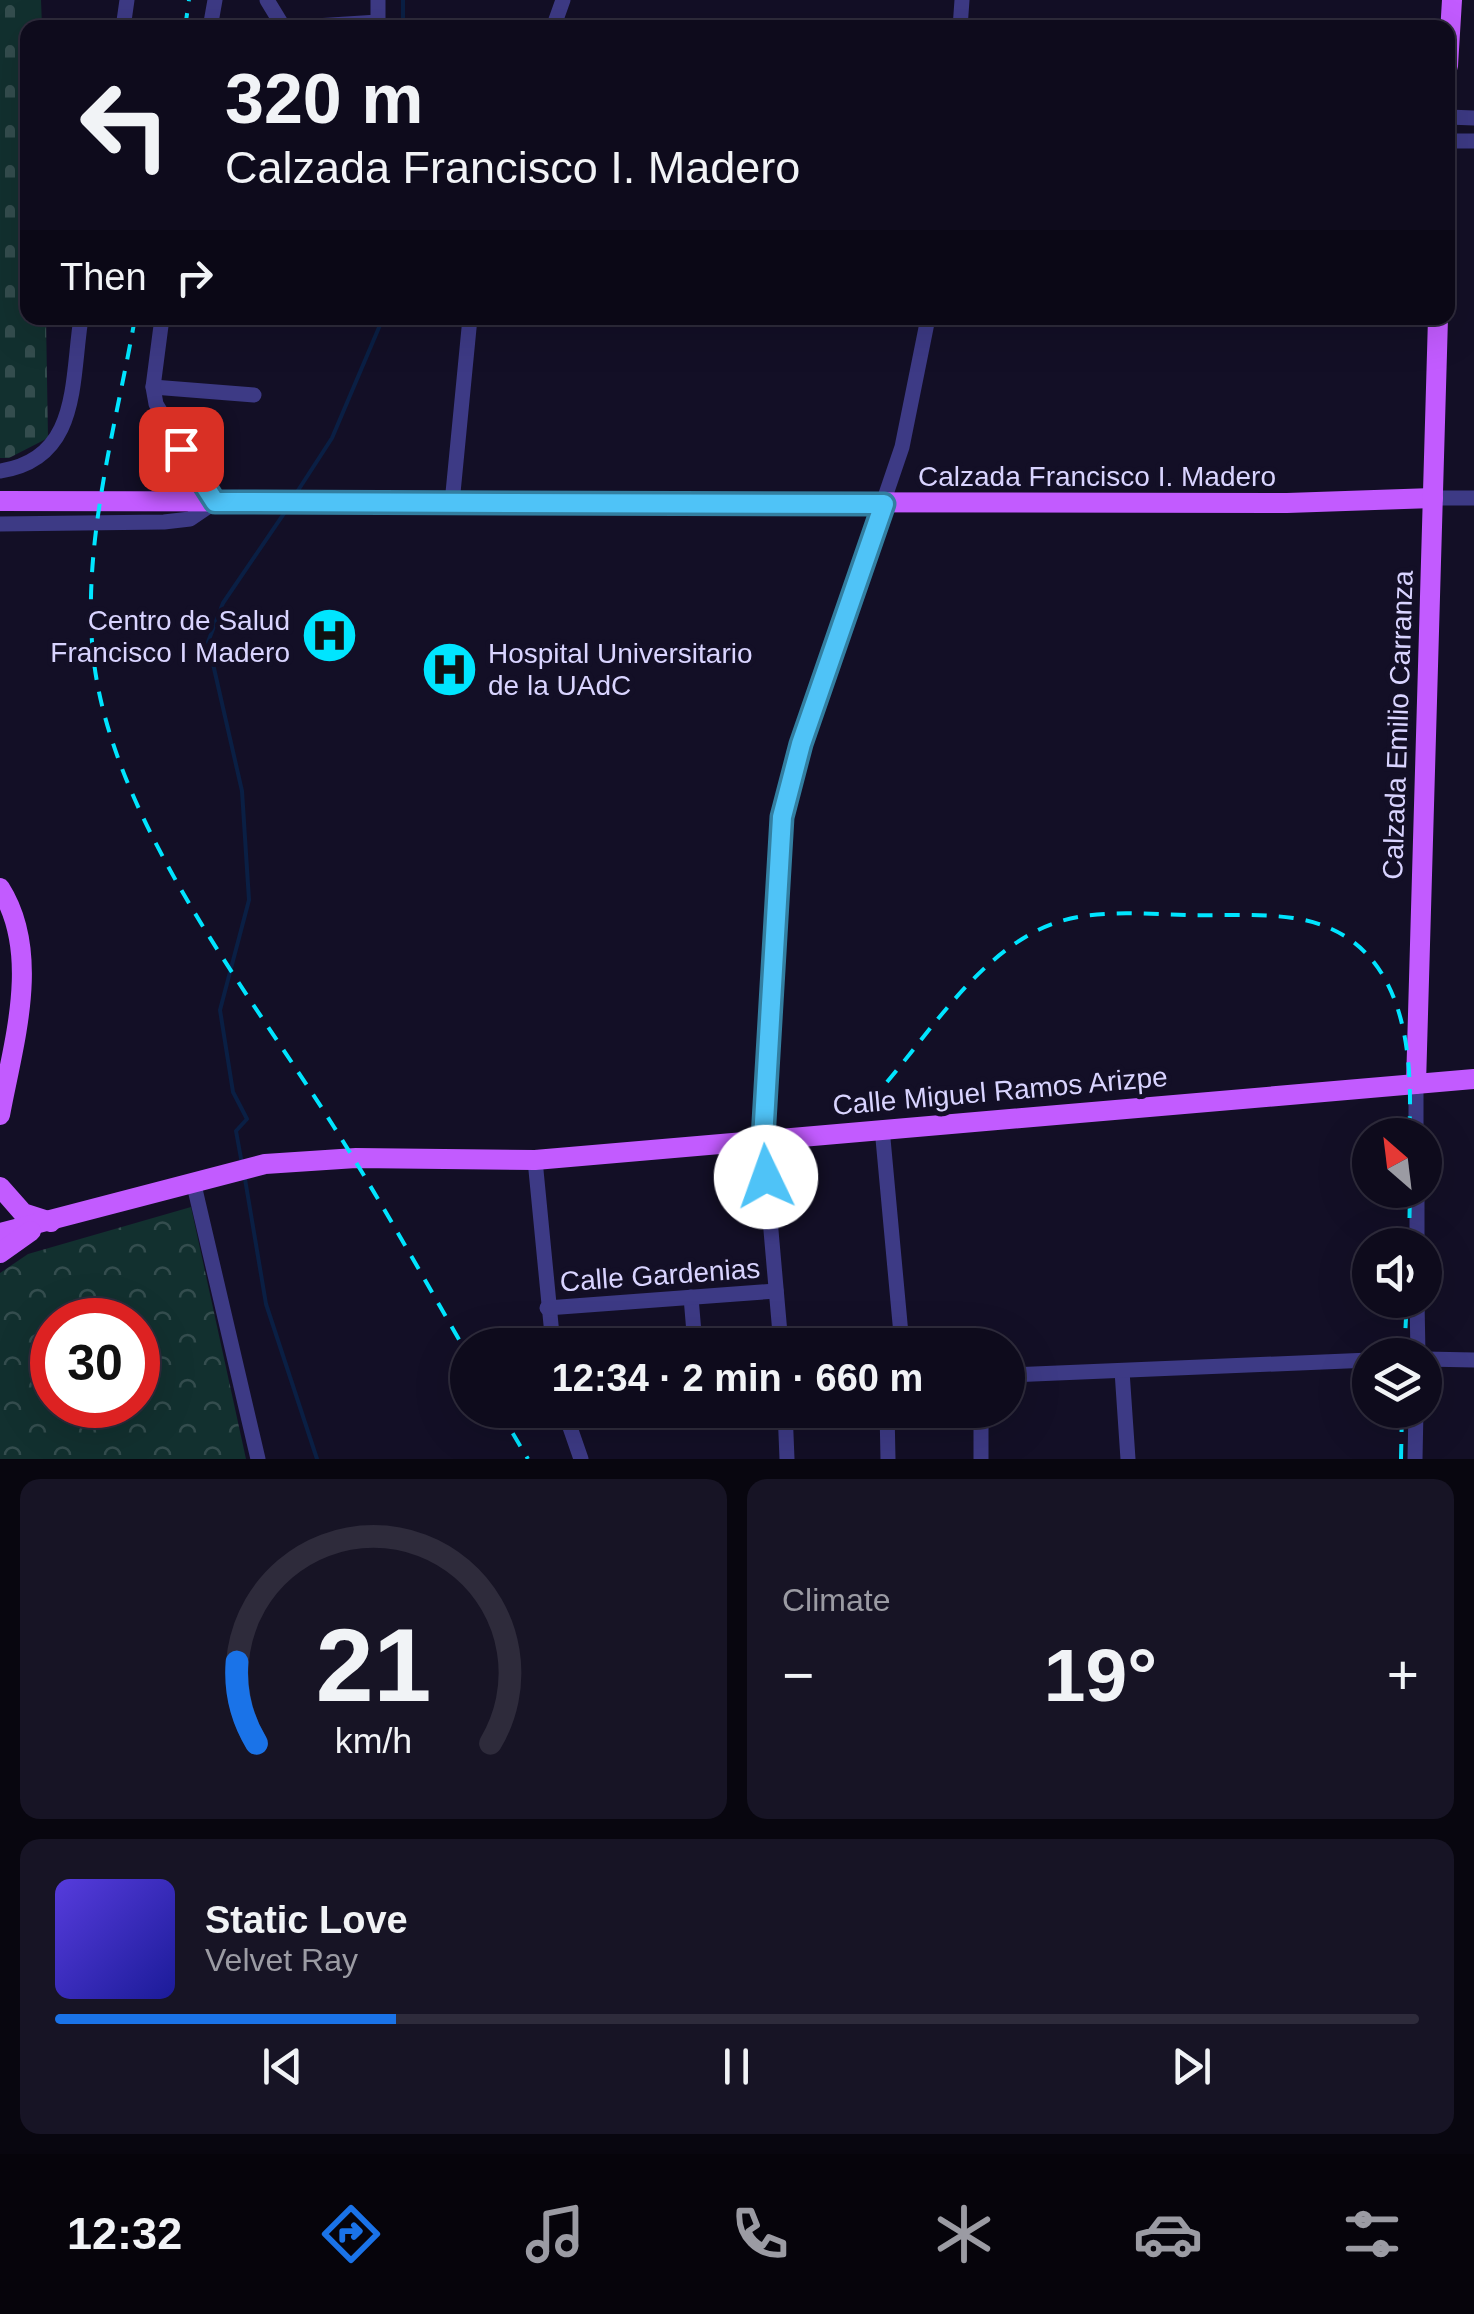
<!DOCTYPE html>
<html lang="en">
<head>
<meta charset="utf-8">
<style>
	body { margin:0; font-family:Helvetica,sans-serif; background:#171425; color:#f1f3f6; height:100vh; display:flex; flex-direction:column; font-size:38px; white-space:nowrap }
	* { box-sizing:border-box; margin:0 }
	p { font-size:32px; color:#9b9ba3 }
	.icon { flex:none; width:55px; height:55px; fill:none; stroke:currentColor; stroke-width:2; stroke-linecap:round; stroke-linejoin:round }
	.map { position:relative; height:1459px; overflow:hidden }
	.sheet { display:flex; flex-direction:column; gap:20px; padding:20px; background:#08060f; flex:1 }
	.sheet>* { flex:none }
	.guide { position:absolute; left:20px; top:20px; width:1435px; height:305px; border-radius:20px; box-shadow:0 10px 40px #0002,0 0 0 2px #2e2b3b; background:#0e0b1c; color:#f1f3f6; overflow:hidden }
	.needle { width:65px; rotate:332deg }
	.fabs { position:absolute; left:1352px; top:1118px; display:grid; gap:20px }
	.fabs a { display:grid; place-items:center; width:90px; height:90px; border-radius:50%; background:#0e0b1c; box-shadow:0 10px 40px #0002,0 0 0 2px #2e2b3b; font-size:50px }
	.speed { position:absolute; left:30px; top:1298px; display:flex; gap:20px; font-size:50px; font-weight:700; text-align:center }
	.speed>* { display:grid; place-content:center; width:130px; height:130px; border-radius:50%; background:#0e0b1c; box-shadow:0 10px 40px #0002,0 0 0 2px #2e2b3b; line-height:1 }
	.speed .limit { border:15px solid #d22; background:#fff; color:#111 }
	.pin { position:absolute; display:grid; place-items:center; width:85px; height:85px; color:#fff; margin:-42px; border-radius:20px; box-shadow:0 5px 15px #0006 }
	.me { position:absolute; width:110px; margin:-55px; rotate:357deg; stroke-linejoin:round; filter:drop-shadow(0 0 8px #0008) }
	.turn { display:flex; align-items:center; gap:35px; height:210px; padding:0 40px; font-size:45px }
	.turn .icon { width:130px; height:130px; stroke-width:2.5 }
	.turn b { display:block; font-size:70px; line-height:85px }
	.then { display:flex; align-items:center; height:95px; padding:0 40px; background:#0003; gap:20px; font-size:38px }
	.big { font-size:75px; font-weight:700; line-height:1.1 }
	.sheet .tile { flex:1; display:flex; flex-direction:column; justify-content:center; gap:15px; min-width:0; padding:0 35px; border-radius:20px; background:#171425 }
	.sheet .dial { align-items:center; gap:0 }
	.dial svg { height:260px; overflow:visible; fill:none; stroke:#2e2b3b; stroke-width:7; stroke-linecap:round; text-anchor:middle }
	.dial text { fill:#f1f3f6; stroke:none }
	.song { display:flex; align-items:center; gap:30px }
	.cover { width:120px; height:120px; border-radius:15px; background:linear-gradient(135deg,hsl(250 70% 55%),hsl(240 70% 35%)) }
	.played { height:10px; border-radius:5px; background:linear-gradient(90deg,#1a73e8 25%,#2e2b3b 25%) }
	.keys { display:flex; justify-content:space-around; direction:ltr }
	.heat { display:flex; justify-content:space-between; align-items:center; font-size:55px; direction:ltr }
	.sheet .tiles { flex:1; display:grid; gap:20px; grid-template-columns:1fr 1fr }
	.tile:last-child { grid-column:span 2 }
	.trip { position:absolute; left:450px; top:1328px; width:575px; height:100px; border-radius:50px; background:#0e0b1c; box-shadow:0 10px 40px #0002,0 0 0 2px #2e2b3b; font-weight:700; line-height:100px; text-align:center }
	.tabs { display:flex; height:160px; justify-content:space-around; align-items:center; background:#06040b; color:#9b9ba3 }
	.tabs .icon { width:70px; height:70px }
	.tabs .active { color:#1a73e8 }
	.tabs b { font-size:45px; color:#f1f3f6 }
	.map>svg:first-child { display:block }
	.cemetery { fill:url(#cemetery-stones) }
	.park { fill:url(#park-crowns); fill-rule:evenodd }
	.lines { fill:none; stroke-linecap:round; stroke-linejoin:round }
	.stream { stroke:#0a1f44; stroke-width:4 }
	.minor { stroke:#3d3a85; stroke-width:15 }
	.major { stroke:#c25bff; stroke-width:20 }
	.rail { stroke:#00e5ff; stroke-width:4; stroke-dasharray:15 12; stroke-linecap:butt }
	.route-casing { stroke:#337fa1; stroke-width:25 }
	.route { stroke:#4fc3f7; stroke-width:18 }
	.labels { text-anchor:middle; dominant-baseline:central; stroke-width:10; stroke-linejoin:round; paint-order:stroke }
	.street-label { font-size:28px; fill:#d9d4ff; stroke:#130f26 }
	.poi-label { font-size:28px; fill:#d9d4ff; stroke:#130f26; text-anchor:end }
</style>
</head>
<body>
<div class="map">
<svg width="1474" height="1459" viewBox="0 0 1474 1459">
	<defs>
		<pattern id="cemetery-stones" width="16" height="16" patternUnits="userSpaceOnUse" patternTransform="scale(2.5)"><rect width="16" height="16" fill="#12302f"/><path d="M2 7V4a2 2 0 0 1 4 0v3zM10 15v-3a2 2 0 0 1 4 0v3z" fill="#344d4e"/></pattern>
		<pattern id="park-crowns" width="20" height="18" patternUnits="userSpaceOnUse" patternTransform="scale(2.5)"><rect width="20" height="18" fill="#12302f"/><path d="M2 6a3 3 0 1 1 6 0M12 15a3 3 0 1 1 6 0" fill="none" stroke="#344d4e"/></pattern>
	</defs>
	<rect width="100%" height="100%" fill="#130f26"/>
	<path class="cemetery" d="M0,0H41L42,27L28,28V318H46L48,438L9,458H0Z"/>
	<path class="park" d="M191,1207L246,1459H0V1273L28,1254ZM52,1320H138V1405H52Z"/>
	<g class="lines">
		<g class="stream">
			<path d="M403,0V28"/>
			<path d="M297,492L332,438L383,318"/>
			<path d="M242,1164L236,1131L247,1119L233,1092L220,1010L249,900L242,791L208,642L223,603L287,509"/>
			<path d="M245,1179L266,1304L317,1459"/>
		</g>
		<g class="minor">
			<path d="M267,0L284,28L378,22V0"/>
			<path d="M123,28L127,0"/>
			<path d="M210,28L215,0"/>
			<path d="M553,28L563,0"/>
			<path d="M960,28L962,0"/>
			<path d="M1448,117L1474,118"/>
			<path d="M1448,141H1474"/>
			<path d="M153,387L254,395"/>
			<path d="M0,471C80,459 71,382 81,318"/>
			<path d="M1433,498H1474"/>
			<path d="M452,503L470,318"/>
			<path d="M0,524L164,522L190,519L215,502L156,404L153,387L162,318"/>
			<path d="M1416,1084V1135"/>
			<path d="M882,1128L902,1345"/>
			<path d="M535,1160L553,1345"/>
			<path d="M194,1185L258,1459"/>
			<path d="M1417,1190V1245"/>
			<path d="M691,1297L695,1345"/>
			<path d="M1417,1300L1418,1355"/>
			<path d="M547,1308L776,1291"/>
			<path d="M781,1345L763,1139L782,817L801,744L902,447L928,318"/>
			<path d="M1425,1359L1474,1360"/>
			<path d="M1122,1371L1128,1459"/>
			<path d="M1008,1375L1370,1360"/>
			<path d="M564,1410L581,1459"/>
			<path d="M785,1410L787,1459"/>
			<path d="M887,1410L888,1459"/>
			<path d="M981,1459V1410"/>
			<path d="M1415,1459L1416,1410"/>
		</g>
		<g class="major">
			<path d="M1448,66L1452,0"/>
			<path d="M0,501L1287,503L1433,498"/>
			<path d="M0,888C42,954 13,1044 0,1115"/>
			<path d="M1416,1084L1438,318"/>
			<path d="M0,1187L23,1213L51,1222"/>
			<path d="M0,1233L265,1164L356,1158L535,1160L1474,1079"/>
			<path d="M0,1253L31,1231"/>
		</g>
		<g class="rail">
			<path d="M185,28L189,0"/>
			<path d="M135,318C116,426 82,542 93,654C110,818 247,989 334,1127C381,1201 424,1279 468,1355"/>
			<path d="M887,1082C931,1030 974,963 1036,931C1083,907 1136,914 1186,915C1221,916 1258,913 1293,918C1404,934 1414,1047 1409,1135"/>
			<path d="M1409,1245L1410,1190"/>
			<path d="M1404,1355L1407,1300"/>
			<path d="M499,1410L528,1459"/>
			<path d="M1401,1459L1402,1410"/>
		</g>
	</g>
	<g class="lines">
		<defs>
			<path id="route" d="M181,449L215,502L884,504L801,744L782,817L763,1139L766,1177"/>
		</defs>
		<use href="#route" class="route-casing"/>
		<use href="#route" class="route"/>
	</g>
	<defs>
		<symbol id="hospital-disc" viewBox="-11 -11 22 22"><circle r="9.5" fill="#00e5ff" stroke="#130f26"/><path d="M-5-5h3v3.5h4V-5h3V5h-3V1.5h-4V5h-3Z" fill="#111"/></symbol>
	</defs>
	<g fill-rule="evenodd">
		<use href="#hospital-disc" x="298" y="604" width="63" height="63"/>
		<use href="#hospital-disc" x="418" y="638" width="63" height="63"/>
	</g>
	<g class="labels">
		<g class="street-label">
			<text x="1097" y="476">Calzada Francisco I. Madero</text>
			<text transform="translate(1398 725) rotate(-88)">Calzada Emilio Carranza</text>
			<text transform="translate(1000 1091) rotate(-5)">Calle Miguel Ramos Arizpe</text>
			<text transform="translate(660 1275) rotate(-4)">Calle Gardenias</text>
		</g>
		<g class="poi-label">
			<text x="290" y="620">Centro de Salud<tspan x="290" dy="32">Francisco I Madero</tspan></text>
			<text x="488" y="653" text-anchor="start">Hospital Universitario<tspan x="488" dy="32">de la UAdC</tspan></text>
		</g>
	</g>
</svg>
<div class="fabs">
<a><svg class="needle" viewBox="-14 -14 28 28"><path d="M0-13l5 13h-10z" fill="#e53935"/><path d="M0 13l5-13h-10z" fill="#9b9ba3"/></svg></a>
<a><svg class="icon" aria-label="sound" viewBox="0 0 24 24"><path d="M4 9h4l5-4v14l-5-4H4zM17 9q2 3 0 6"/></svg></a>
<a><svg class="icon" aria-label="layers" viewBox="0 0 24 24"><path d="M12 4l9 5-9 5-9-5zM3 14l9 5 9-5"/></svg></a>
</div>
<div class="speed"><div class="limit">30</div></div>
<div class="pin" style="left:181px;top:449px;background:#d93025"><svg class="icon" aria-label="arrive" viewBox="0 0 24 24"><path d="M6 21V4h12l-3 4 3 4H6"/></svg></div>
<svg class="me" style="left:766px;top:1177px" viewBox="-20 -20 40 40"><circle r="19" fill="#fff"/><path d="M0-13L10 11 0 6-10 11z" fill="#4fc3f7"/></svg>
<div class="trip">12:34 · 2 min · 660 m</div>
<div class="guide">
<div class="turn"><svg class="icon" aria-label="left" viewBox="0 0 24 24"><path d="M17 20v-9H6M10 6l-5 5 5 5"/></svg><div><b>320 m</b>Calzada Francisco I. Madero</div></div>
<div class="then">Then<svg class="icon" aria-label="right" viewBox="0 0 24 24"><path d="M7 20v-9h11M14 6l5 5-5 5"/></svg></div>
</div>
</div>
<section class="sheet">
<div class="tiles">
<div class="tile dial"><svg viewBox="0 0 100 80">
<path d="M14 69A42 42 0 1 1 86 69"/>
<path d="M14 69A42 42 0 0 1 8 44" stroke="#1a73e8"/>
<text x="50" y="56" font-size="32" font-weight="700">21</text>
<text x="50" y="72" font-size="11">km/h</text>
</svg></div>
<div class="tile"><p>Climate</p>
<div class="heat"><a>−</a><b class="big">19°</b><a>+</a></div>
</div>
<div class="tile">
<div class="song"><i class="cover"></i><div><b>Static Love</b><p>Velvet Ray</p></div></div>
<div class="played"></div>
<div class="keys"><svg class="icon" aria-label="previous" viewBox="0 0 24 24"><path d="M18 5L8 12l10 7zM5 5v14"/></svg><svg class="icon" aria-label="pause" viewBox="0 0 24 24"><path d="M8 5v14M16 5v14"/></svg><svg class="icon" aria-label="next" viewBox="0 0 24 24"><path d="M6 5l10 7-10 7zM19 5v14"/></svg></div>
</div>
</div>
</section>
<nav class="tabs">
<b>12:32</b>
<svg class="icon active" aria-label="directions" viewBox="0 0 24 24"><path d="M12 3l9 9-9 9-9-9zM9 14v-3h6M13 9l2 2-2 2"/></svg>
<svg class="icon" aria-label="music" viewBox="0 0 24 24"><path d="M9 18V5l10-2v13"/><circle cx="6" cy="18" r="3"/><circle cx="16" cy="16" r="3"/></svg>
<svg class="icon" aria-label="phone" viewBox="0 0 24 24"><path d="M5 4h4l2 5-3 2q2 4 5 5l2-3 5 2v4C11 20 4 13 5 4z"/></svg>
<svg class="icon" aria-label="climate" viewBox="0 0 24 24"><path d="M12 3v18M4 7l16 10M4 17L20 7"/></svg>
<svg class="icon" aria-label="car" viewBox="0 0 24 24"><path d="M5 17H2v-5l4-1 3-4h7l3 4 3 1v5h-3M9 17h6M6 11h13"/><circle cx="7" cy="17" r="2"/><circle cx="17" cy="17" r="2"/></svg>
<svg class="icon" aria-label="filters" viewBox="0 0 24 24"><path d="M4 7h16M4 17h16"/><circle cx="9" cy="7" r="2"/><circle cx="15" cy="17" r="2"/></svg>
</nav>
</body>
</html>
